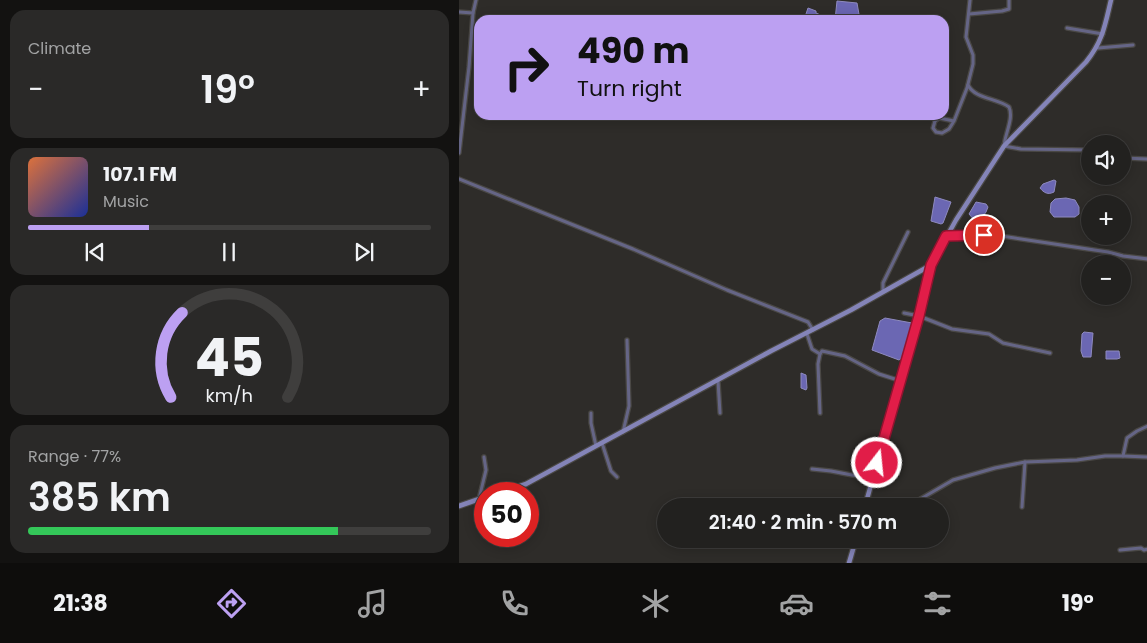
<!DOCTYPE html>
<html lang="en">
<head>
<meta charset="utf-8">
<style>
	body { margin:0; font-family:Poppins,sans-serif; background:#2a2928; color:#f1f3f6; height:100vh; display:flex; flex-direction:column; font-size:19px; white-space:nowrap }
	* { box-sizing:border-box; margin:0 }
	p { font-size:16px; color:#a2a3a4 }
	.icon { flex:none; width:28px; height:28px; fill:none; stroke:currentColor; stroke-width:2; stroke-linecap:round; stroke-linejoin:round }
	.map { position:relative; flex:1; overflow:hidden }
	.sheet { display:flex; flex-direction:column; gap:10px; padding:10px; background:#131211; width:459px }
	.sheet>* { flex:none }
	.banner { position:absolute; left:15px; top:15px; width:475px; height:105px; border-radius:15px; box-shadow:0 2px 12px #0003,0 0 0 1px #3f3e3d; background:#bca0f2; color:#111; overflow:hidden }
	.controls { position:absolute; left:622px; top:135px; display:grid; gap:10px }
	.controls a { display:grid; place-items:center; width:50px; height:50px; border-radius:50%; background:#22211f; box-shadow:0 2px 12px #0003,0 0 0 1px #3f3e3d; font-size:25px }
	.speed { position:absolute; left:15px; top:482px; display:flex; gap:10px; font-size:25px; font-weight:700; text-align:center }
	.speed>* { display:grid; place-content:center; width:65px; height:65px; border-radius:50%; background:#22211f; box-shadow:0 2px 12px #0003,0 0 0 1px #3f3e3d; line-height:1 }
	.speed .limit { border:8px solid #d22; background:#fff; color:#111 }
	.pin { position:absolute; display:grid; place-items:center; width:42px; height:42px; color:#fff; margin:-21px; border:2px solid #fff; border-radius:50%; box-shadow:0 1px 5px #0007 }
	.me { position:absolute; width:55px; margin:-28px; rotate:16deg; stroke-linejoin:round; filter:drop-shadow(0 0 4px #0008) }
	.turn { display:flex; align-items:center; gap:18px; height:105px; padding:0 20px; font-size:22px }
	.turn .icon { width:65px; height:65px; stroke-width:2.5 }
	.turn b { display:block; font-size:35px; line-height:42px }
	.big { font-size:38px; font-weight:600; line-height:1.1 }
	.sheet .card { flex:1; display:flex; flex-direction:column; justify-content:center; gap:8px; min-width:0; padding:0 18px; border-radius:15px; background:#2a2928 }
	.sheet .dial { align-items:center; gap:0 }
	.dial svg { height:130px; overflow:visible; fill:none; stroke:#3f3e3d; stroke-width:7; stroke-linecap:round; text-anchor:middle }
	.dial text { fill:#f1f3f6; stroke:none }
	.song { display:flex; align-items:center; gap:15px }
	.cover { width:60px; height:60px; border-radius:8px; background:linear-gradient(135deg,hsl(20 70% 55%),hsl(230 70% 35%)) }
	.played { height:5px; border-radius:2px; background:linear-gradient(90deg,#bca0f2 30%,#3f3e3d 30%) }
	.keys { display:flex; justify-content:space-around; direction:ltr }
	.heat { display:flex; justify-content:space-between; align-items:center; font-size:28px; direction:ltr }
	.charge { height:8px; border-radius:4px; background:linear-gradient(90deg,#34c759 77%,#3f3e3d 0) }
	.trip { position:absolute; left:198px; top:498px; width:292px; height:50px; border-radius:25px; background:#22211f; box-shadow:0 2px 12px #0003,0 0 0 1px #3f3e3d; font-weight:600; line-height:50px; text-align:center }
	.menu { display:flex; height:80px; justify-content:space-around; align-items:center; background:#0e0d0c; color:#a2a3a4 }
	.menu .icon { width:35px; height:35px }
	.menu .selected { color:#bca0f2 }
	.menu b { font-size:22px; color:#f1f3f6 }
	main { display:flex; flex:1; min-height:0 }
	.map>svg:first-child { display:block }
	.water { fill:#6b67b3; stroke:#8e8abf }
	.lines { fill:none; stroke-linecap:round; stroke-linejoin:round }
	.minor-casing { stroke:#4a4845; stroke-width:5.5 }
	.secondary-casing { stroke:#4a4845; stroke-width:7 }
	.minor { stroke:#656586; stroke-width:3 }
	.secondary { stroke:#8484b8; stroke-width:4.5 }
	.route-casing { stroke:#92132f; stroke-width:12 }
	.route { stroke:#e11d48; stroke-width:9 }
</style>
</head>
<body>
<main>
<section class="sheet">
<div class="card"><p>Climate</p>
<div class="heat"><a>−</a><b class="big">19°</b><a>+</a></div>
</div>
<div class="card">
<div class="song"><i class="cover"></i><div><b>107.1 FM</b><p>Music</p></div></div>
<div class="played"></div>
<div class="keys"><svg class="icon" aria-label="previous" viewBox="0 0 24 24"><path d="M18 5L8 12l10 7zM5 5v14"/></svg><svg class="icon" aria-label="pause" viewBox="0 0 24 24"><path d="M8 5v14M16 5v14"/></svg><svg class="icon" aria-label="next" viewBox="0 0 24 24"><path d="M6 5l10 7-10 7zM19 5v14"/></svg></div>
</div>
<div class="card dial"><svg viewBox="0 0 100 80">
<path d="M14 69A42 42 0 1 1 86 69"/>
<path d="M14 69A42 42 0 0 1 21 17" stroke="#bca0f2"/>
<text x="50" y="56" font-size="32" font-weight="700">45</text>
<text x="50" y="72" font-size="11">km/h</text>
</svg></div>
<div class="card"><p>Range · 77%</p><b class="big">385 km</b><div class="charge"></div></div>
</section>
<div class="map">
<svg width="689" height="563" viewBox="0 0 689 563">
	<rect width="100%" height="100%" fill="#2e2c29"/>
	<g class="water">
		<path d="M378,1L398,3L401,20H376Z"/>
		<path d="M349,8L357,11V13L373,20H345Z"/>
		<path d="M595,180L597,181L595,192C589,195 585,193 581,188L584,184Z"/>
		<path d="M476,197L492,202L484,223L482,224L472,221Z"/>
		<path d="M607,198L616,200L620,207V214L616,217H595L591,212L592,203L596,199Z"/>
		<path d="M517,202L527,204L529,207L527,212L520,222L516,221L510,214Z"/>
		<path d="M426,318L453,323L452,332L443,358L440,360L413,350L421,321Z"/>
		<path d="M625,332L634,333L632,357H624L622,351L623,334Z"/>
		<path d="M647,351H660L661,358L658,359H647Z"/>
		<path d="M342,373L347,375L348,388L347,390L342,388Z"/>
	</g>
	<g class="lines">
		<defs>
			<g id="minor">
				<path d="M0,12L14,13L10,67L0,153"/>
				<path d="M14,13L17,0"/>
				<path d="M510,14L543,11L550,9V0"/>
				<path d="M608,28L644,34"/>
				<path d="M639,48L674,45"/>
				<path d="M509,85C516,99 538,98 550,107C555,118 546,134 545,146L562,149L631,150"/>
				<path d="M495,121L480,118L476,121L474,128L477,132L483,133L490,129L495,121L508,88L514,64V55L507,37L511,0"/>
				<path d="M664,158L689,159"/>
				<path d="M0,179L174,249L268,290L349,322L354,330"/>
				<path d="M488,236L536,235L649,252L664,256L689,259"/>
				<path d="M424,291V283L449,232"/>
				<path d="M445,313L460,316L493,329L530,334L544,343L591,353"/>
				<path d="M348,334L353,349L361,354"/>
				<path d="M259,381L261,413"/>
				<path d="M132,413V423L137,446"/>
				<path d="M361,413L359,364L361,354L363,351L386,356L420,374L442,381"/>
				<path d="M164,432L170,406L168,340"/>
				<path d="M143,443L152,471L158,477"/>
				<path d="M664,456L689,457"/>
				<path d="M353,469L372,471L414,479"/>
				<path d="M20,499L27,470L25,457"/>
				<path d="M407,501H458L494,480L536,468L566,462L618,460L646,456H664L668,438L678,431L689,426"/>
				<path d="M563,507L566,462"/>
				<path d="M661,550L682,548L685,550L689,549"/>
			</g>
			<g id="secondary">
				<path d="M37,494L67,484L312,351L392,310L472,265"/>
				<path d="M0,506L26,497"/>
				<path d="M406,506L460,316L472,265L497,220L545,146L627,62C644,41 646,25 652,0"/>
				<path d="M390,563L397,539"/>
			</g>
		</defs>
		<use href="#minor" class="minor-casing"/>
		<use href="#secondary" class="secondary-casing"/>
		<use href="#minor" class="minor"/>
		<use href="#secondary" class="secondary"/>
	</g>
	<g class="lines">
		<defs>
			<path id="route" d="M418,463L460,316L472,265L487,236L525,235"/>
		</defs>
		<use href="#route" class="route-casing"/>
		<use href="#route" class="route"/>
	</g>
</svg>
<div class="controls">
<a><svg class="icon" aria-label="sound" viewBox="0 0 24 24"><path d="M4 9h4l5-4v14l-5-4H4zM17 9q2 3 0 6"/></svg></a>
<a>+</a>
<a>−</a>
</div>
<div class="speed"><div class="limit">50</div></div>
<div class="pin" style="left:525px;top:235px;background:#d93025"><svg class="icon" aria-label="arrive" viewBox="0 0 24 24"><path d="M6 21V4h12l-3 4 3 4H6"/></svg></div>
<svg class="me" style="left:418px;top:463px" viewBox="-20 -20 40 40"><circle r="17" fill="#e11d48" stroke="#fff" stroke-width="3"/><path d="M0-11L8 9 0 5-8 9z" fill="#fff"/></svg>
<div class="trip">21:40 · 2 min · 570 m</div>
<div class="banner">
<div class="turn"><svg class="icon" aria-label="right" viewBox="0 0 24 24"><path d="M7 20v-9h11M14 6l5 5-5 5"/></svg><div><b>490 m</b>Turn right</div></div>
</div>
</div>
</main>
<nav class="menu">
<b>21:38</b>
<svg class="icon selected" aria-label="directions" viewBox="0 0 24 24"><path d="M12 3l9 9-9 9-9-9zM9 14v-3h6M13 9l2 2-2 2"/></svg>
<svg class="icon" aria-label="music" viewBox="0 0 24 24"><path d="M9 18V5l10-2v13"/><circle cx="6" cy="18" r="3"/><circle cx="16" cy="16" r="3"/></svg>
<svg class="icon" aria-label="phone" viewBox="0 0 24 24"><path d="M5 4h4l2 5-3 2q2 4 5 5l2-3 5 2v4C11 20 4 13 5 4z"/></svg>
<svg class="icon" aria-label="climate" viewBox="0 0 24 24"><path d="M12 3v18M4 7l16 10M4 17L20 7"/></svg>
<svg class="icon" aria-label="car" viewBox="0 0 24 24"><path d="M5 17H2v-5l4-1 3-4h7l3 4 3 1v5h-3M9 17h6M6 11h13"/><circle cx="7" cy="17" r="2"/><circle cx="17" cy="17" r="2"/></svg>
<svg class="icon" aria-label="filters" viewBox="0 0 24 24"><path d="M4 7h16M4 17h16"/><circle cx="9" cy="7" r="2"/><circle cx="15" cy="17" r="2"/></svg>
<b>19°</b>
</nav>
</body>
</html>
